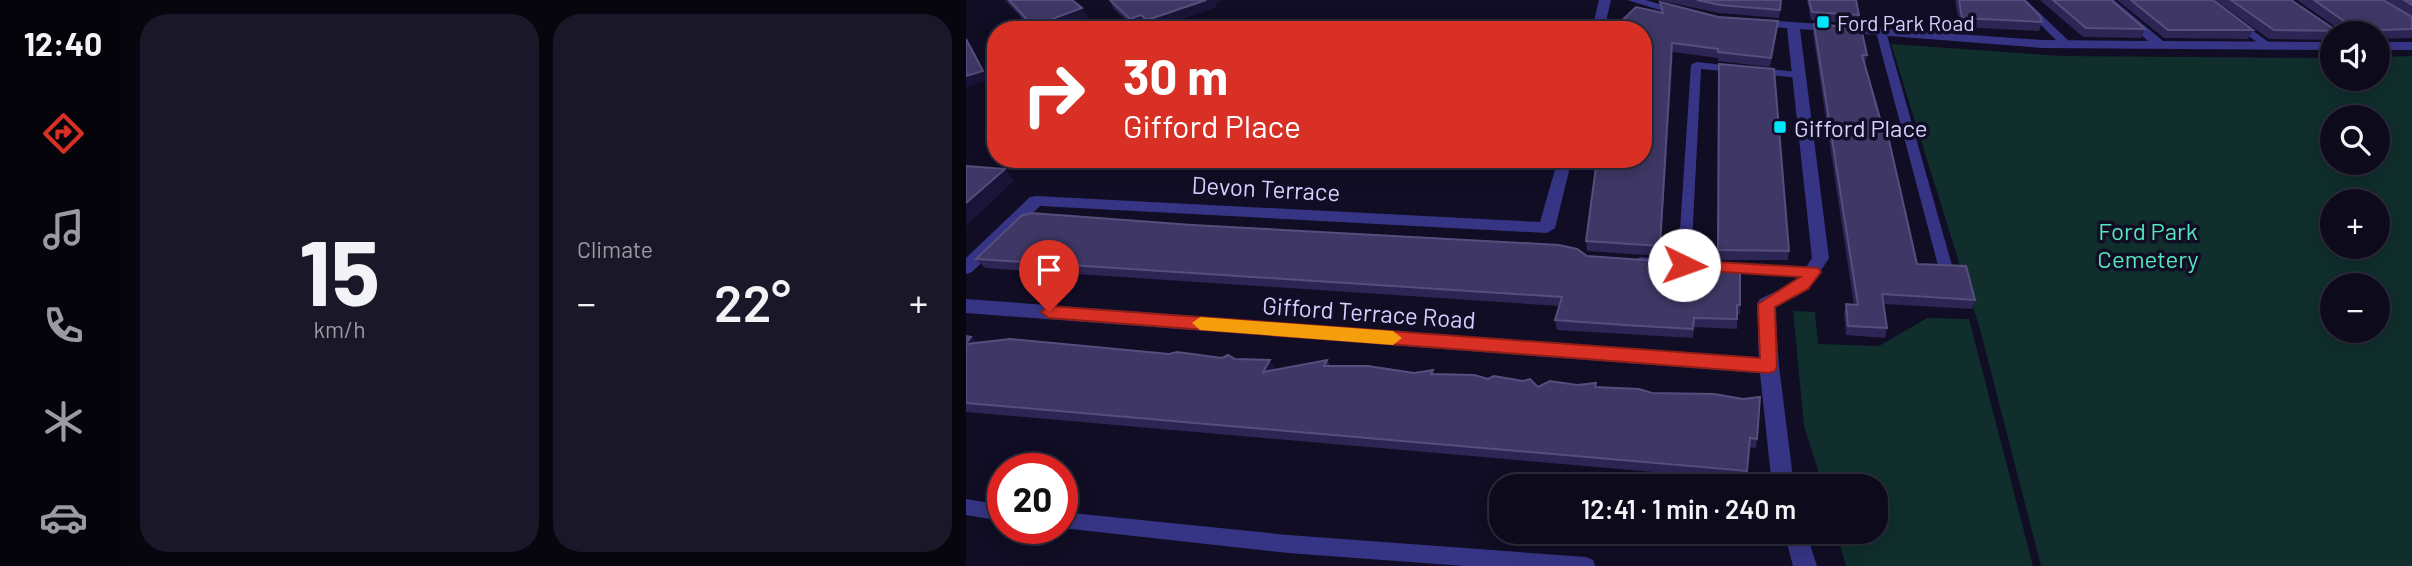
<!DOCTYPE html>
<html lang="en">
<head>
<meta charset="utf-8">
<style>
	body { margin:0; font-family:Barlow,sans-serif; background:#1a1828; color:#f1f3f6; height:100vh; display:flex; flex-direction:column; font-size:26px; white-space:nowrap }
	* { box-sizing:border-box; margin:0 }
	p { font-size:23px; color:#9a9aa3 }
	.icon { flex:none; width:38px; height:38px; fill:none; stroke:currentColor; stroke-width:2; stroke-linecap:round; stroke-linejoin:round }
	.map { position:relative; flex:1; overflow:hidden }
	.details { display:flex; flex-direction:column; gap:14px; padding:14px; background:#07060f; width:840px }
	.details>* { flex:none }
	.hud { position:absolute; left:21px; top:21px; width:665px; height:147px; border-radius:28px; box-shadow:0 4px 18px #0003,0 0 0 2px #2c2b3a; background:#d93025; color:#fff; overflow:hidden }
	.buttons { position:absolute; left:1354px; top:21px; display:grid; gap:14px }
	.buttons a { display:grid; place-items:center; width:70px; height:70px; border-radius:50%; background:#0c0a1b; box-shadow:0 4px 18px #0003,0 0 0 2px #2c2b3a; font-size:35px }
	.speed { position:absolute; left:21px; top:453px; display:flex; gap:14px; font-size:35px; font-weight:700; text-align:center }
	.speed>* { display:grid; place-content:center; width:91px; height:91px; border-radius:50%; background:#0c0a1b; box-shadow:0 4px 18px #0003,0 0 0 2px #2c2b3a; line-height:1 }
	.speed .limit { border:10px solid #d22; background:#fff; color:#111 }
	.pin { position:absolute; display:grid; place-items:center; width:60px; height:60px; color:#fff; margin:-72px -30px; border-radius:50% 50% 50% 0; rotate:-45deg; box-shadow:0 0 7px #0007 }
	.pin .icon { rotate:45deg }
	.me { position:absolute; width:77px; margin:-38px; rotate:93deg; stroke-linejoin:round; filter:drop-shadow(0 0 5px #0008) }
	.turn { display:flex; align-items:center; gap:24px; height:147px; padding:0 21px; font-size:32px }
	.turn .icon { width:91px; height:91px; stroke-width:2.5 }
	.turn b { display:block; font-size:49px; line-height:60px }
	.big { font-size:52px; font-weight:600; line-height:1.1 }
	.details .card { flex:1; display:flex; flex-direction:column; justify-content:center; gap:10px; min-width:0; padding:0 24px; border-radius:28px; background:#1a1828 }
	.details .dial { align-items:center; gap:0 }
	.dial b { font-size:91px; line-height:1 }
	.heat { display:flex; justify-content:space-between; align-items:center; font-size:38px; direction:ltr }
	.details .tiles { flex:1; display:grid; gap:14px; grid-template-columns:repeat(2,1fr) }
	.trip { position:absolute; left:523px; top:474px; width:399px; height:70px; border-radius:28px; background:#0c0a1b; box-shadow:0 4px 18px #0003,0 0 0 2px #2c2b3a; font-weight:600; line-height:70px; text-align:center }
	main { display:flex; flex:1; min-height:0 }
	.menu { display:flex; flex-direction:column; width:126px; justify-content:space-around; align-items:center; background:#05040b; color:#9a9aa3 }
	.menu .icon { width:49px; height:49px }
	.menu .selected { color:#d93025 }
	.menu b { font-size:32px; color:#f1f3f6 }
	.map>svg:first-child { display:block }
	.green { fill:#0f2e2c; fill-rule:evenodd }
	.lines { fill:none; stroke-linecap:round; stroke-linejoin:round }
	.lane { fill:#363585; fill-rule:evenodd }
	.street { fill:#363585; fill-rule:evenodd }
	.wall { fill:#2d2553 }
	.shaded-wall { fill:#1a1438 }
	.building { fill:#3f3765; stroke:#564f7e; stroke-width:2 }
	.route { fill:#d93025; stroke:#8d1f18; stroke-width:2 }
	.slow { fill:#f59e0b }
	.poi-dot { fill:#00e7fb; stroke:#100d24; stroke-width:2.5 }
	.labels { text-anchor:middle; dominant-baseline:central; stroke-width:7; stroke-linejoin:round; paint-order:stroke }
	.far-poi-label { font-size:21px; fill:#d4d0ff; stroke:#100d24; text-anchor:start }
	.poi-label { font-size:24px; fill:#d4d0ff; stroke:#100d24; text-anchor:start }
	.street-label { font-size:24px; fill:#d4d0ff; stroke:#100d24 }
	.park-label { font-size:24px; fill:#55e6be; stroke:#100d24 }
</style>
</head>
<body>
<main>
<nav class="menu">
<b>12:40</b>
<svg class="icon selected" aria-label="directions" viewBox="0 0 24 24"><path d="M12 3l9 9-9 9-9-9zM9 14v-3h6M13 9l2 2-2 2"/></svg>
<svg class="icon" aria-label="music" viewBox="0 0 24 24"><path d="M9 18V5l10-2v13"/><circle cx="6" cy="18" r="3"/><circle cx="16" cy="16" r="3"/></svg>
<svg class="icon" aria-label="phone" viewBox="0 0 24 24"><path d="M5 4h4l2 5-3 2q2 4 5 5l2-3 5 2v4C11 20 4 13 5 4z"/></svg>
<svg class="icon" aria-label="climate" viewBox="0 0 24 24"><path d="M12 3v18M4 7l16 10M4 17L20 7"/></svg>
<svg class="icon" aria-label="car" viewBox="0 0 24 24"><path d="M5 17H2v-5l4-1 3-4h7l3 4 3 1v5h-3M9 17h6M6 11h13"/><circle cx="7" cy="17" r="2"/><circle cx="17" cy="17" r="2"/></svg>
</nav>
<section class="details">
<div class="tiles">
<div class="card dial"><b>15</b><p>km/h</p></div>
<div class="card"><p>Climate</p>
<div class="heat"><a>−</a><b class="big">22°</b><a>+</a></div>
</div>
</div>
</section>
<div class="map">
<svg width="1446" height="566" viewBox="0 0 1446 566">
	<rect width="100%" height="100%" fill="#100d24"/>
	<g class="green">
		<path d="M925,44L1095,56L1367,58V79H1412V57L1446,56V566H1075L1015,333ZM1367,117H1412V163H1367ZM1367,201H1412V247H1367ZM1367,285H1412V331H1367Z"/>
		<path d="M827,311L849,312L852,344L913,346L961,318L1003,319L1067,566H880L870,532H910V486H857L838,426Z"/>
	</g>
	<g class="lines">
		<g class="lane">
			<path d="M1050,0H1060L1105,43V47H1097Z"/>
			<path d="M1268,21H1274L1309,47L1300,49L1268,25Z"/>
			<path d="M915,29L920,32L987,269L980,274L973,269L910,32Z"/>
			<path d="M730,62L769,66L774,69L769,72L735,69L725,261L847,267L854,272L852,275L674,267L667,262L674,257L712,260L725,65Z"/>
			<path d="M789,68L833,72L838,75L833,78L785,73L784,71Z"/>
			<path d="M0,499L37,505V521L0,515Z"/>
			<path d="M96,512L322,535L620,557L627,560L629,566H498L322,553L96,528Z"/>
		</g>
		<g class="street">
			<path d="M633,0H645L638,30H626Z"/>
			<path d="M661,0H680L723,13L717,17Z"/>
			<path d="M1135,0H1148L1197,41L1367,42V50L1076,48L834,29L863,258L843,289L809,307L813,366L828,486H806L794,373L0,313V299L793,358L791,304L794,299L831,281L846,258L821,28L790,26L784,22L786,19L1076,40L1182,41Z"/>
			<rect x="1412" y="42" width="34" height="8"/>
			<path d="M592,159H606L589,228L581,233L74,206L6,272L0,274V258L64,197L70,196L574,222Z"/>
			<path d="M818,532H840L851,566H827Z"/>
		</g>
	</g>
	<g class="wall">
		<path d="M39,0H106L123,20L98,30H67Z"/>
		<path d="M143,0L249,3L250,7L186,29L180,24L169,28L148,9Z"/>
		<path d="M691,0H816L813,18L753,13Z"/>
		<path d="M841,0H890L893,15L891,24L845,20Z"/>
		<path d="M989,0H1058L1076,22L1073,31L994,27Z"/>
		<path d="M1074,0H1145L1179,29L1175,38L1117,37Z"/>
		<path d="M1151,0H1247L1287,30L1282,39L1198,38Z"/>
		<path d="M1249,0H1325L1368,29L1371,28L1331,0H1417L1435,10L1419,0H1446V38L1412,39V33H1367V40L1303,39Z"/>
		<path d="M694,2L811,30L804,67L752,61V58L707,52L694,256L621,251L620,241L677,30H648V28L695,12Z"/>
		<path d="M848,24L901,55L899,64L951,264L1009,300L1006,309L918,304L921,328L919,338L880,335L878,314L880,304L888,305L847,33Z"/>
		<path d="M753,64L823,251L822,260H752Z"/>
		<path d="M621,256L692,272L774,305V314H771V329L728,327L727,338L591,330L589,320L593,306L19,268L10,259Z"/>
		<path d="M0,336L5,337L11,343L269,359L310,370L361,360L364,366L448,373L467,370L468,374L522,379L572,387L611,385L630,387L791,439L790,448L783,447L780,480L0,412Z"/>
	</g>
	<g class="shaded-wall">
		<path d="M240,0H258L249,3L250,7L186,29L181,20Z"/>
		<path d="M116,8L123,20L98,30H70L67,26Z"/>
		<path d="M175,15L180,24L169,28L164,19Z"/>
		<path d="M0,37L23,80L0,87Z"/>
		<path d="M706,43L707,52L694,256V246Z"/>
		<path d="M39,169L48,181L0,226V203Z"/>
		<path d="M5,337L14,346L0,345Z"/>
		<path d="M304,360L310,369L297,372Z"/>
	</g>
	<g class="building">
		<path d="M43,0H106L116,8L67,26Z"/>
		<path d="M144,0H240L181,20L175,15L164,19Z"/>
		<path d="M731,0H815L814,10L754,5Z"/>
		<path d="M843,0H890L893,15L846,12Z"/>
		<path d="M993,0H1058L1074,16L1076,22L996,18Z"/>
		<path d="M1087,0H1145L1179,29L1120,28Z"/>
		<path d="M1165,0H1247L1287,30H1202Z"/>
		<path d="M1265,0H1325L1368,29L1382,24L1348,0H1417L1446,17V29L1387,31L1308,30Z"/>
		<path d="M1438,0H1446V5Z"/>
		<path d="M694,2L752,17L812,21L805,58L752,52V49L706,43L694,246L620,241L631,159H677V30H655L648,28L670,7L697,13Z"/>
		<path d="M848,24L895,28L901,55H896L919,136H922L951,264L1000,266L1009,300L916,294L921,328L882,326L880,304L892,305Z"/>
		<path d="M0,39L17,71L0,76Z"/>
		<path d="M753,64L808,69L823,251L752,250Z"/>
		<path d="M0,166L39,169L0,203Z"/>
		<path d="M65,213L226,225L593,245L611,249L621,256L692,261L691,272L735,274V264L774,265V305H771V319L728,318L727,329L658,325L589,320L596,297L10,259L55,216Z"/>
		<path d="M0,336L5,337L0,343Z"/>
		<path d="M44,339L203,354L211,352L256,358L262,355L269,359L304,360L297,372L361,360L358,366H402L448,373L467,370L465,374L508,375L522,379L528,376L557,381L564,379L572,387L584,381L611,385L630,383L629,387L673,389L686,393L748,394L777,399L794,397L791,439L784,438L781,471L0,403V344Z"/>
	</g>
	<path class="route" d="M718,260L852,268L855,272L842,289L809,307L811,366L809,371L803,373L83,318L75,312L83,306L794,358L792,304L834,277L713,269L710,265Z"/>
	<path class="slow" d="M234,317L427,331L436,338L427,345L234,330L226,323Z"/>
	<g class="poi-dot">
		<rect x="850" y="15" width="14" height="14" rx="3.5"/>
		<rect x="807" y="120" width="14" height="14" rx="3.5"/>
	</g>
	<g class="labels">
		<g class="far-poi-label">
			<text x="871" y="22">Ford Park Road</text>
		</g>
		<g class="poi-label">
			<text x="828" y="127">Gifford Place</text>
		</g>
		<g class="street-label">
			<text transform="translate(300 188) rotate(3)">Devon Terrace</text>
			<text transform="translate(403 312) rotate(4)">Gifford Terrace Road</text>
		</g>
		<g class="park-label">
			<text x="1182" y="230">Ford Park<tspan x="1182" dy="28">Cemetery</tspan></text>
		</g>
	</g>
</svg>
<div class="buttons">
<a><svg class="icon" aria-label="sound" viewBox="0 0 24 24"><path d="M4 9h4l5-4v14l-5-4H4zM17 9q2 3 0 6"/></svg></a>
<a><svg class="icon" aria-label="search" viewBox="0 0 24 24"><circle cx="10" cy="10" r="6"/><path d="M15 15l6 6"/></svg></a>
<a>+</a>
<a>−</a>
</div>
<div class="speed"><div class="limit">20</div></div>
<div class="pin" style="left:83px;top:312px;background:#d93025"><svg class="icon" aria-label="arrive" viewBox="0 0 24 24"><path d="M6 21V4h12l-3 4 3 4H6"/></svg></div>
<svg class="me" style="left:718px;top:265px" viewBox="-20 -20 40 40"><circle r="19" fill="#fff"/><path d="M0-13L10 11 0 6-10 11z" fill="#d93025"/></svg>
<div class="trip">12:41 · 1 min · 240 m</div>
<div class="hud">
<div class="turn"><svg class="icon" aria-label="right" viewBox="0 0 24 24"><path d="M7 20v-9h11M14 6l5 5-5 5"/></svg><div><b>30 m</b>Gifford Place</div></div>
</div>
</div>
</main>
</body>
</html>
